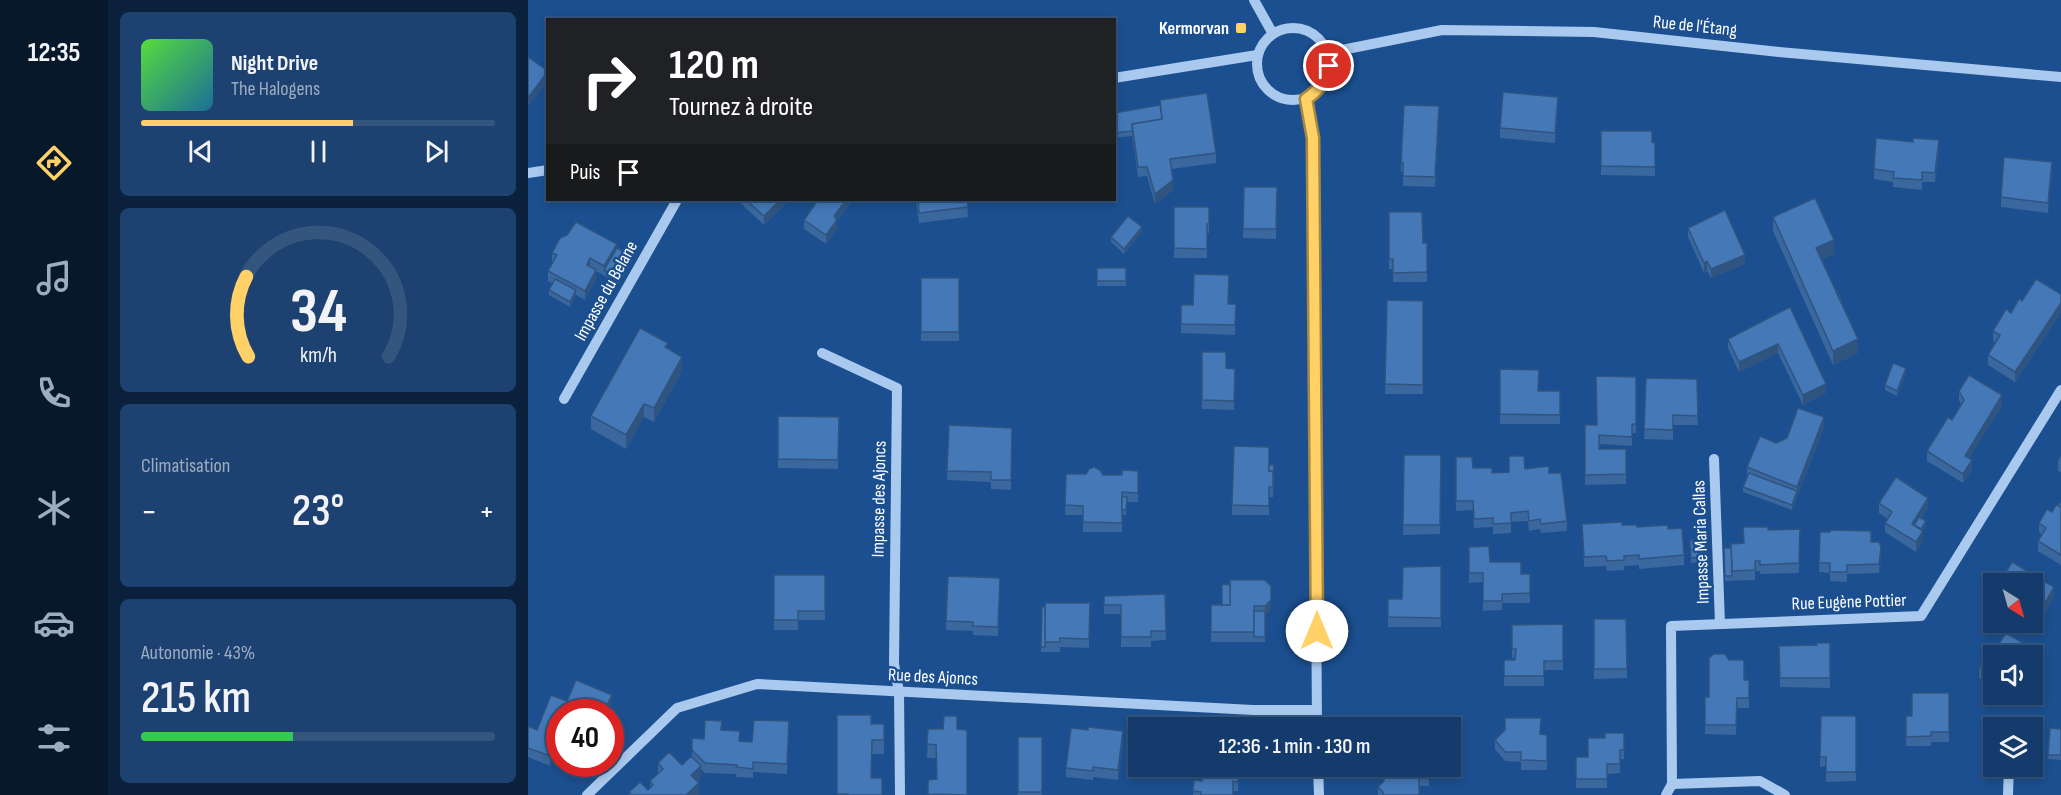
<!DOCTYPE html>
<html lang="fr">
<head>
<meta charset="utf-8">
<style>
	body { margin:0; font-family:"Sofia Sans Condensed",sans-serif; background:#1d4271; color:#f1f3f6; height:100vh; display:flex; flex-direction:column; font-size:22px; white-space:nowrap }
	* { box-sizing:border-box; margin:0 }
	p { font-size:20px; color:#9dadc1 }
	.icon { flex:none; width:33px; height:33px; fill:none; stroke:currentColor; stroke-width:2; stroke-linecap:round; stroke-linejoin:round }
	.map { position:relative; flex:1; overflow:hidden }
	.sheet { display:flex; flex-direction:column; gap:12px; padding:12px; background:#0b203b; width:420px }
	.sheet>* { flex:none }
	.guide { position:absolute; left:18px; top:18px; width:570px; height:183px; border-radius:0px; box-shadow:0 3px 9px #0003,0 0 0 2px #33557e; background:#202124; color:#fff; overflow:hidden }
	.needle { width:39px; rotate:143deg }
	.tools { position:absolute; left:1455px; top:573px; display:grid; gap:12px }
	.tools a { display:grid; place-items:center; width:60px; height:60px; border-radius:0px; background:#143b6b; box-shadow:0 3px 9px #0003,0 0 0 2px #33557e; font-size:30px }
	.speed { position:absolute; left:18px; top:699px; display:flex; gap:12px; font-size:30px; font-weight:700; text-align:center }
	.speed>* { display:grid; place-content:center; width:78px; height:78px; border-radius:50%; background:#143b6b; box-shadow:0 3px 9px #0003,0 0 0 2px #33557e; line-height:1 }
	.speed .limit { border:9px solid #d22; background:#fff; color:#111 }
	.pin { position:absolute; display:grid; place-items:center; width:51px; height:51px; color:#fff; margin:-26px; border:3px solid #fff; border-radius:50%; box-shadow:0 2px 6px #0007 }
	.me { position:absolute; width:66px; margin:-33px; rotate:0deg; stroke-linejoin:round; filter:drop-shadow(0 0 4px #0008) }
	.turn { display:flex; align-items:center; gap:21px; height:126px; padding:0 24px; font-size:27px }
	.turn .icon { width:78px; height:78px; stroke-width:2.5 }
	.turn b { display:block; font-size:42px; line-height:51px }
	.then { display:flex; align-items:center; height:57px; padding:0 24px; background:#0003; gap:12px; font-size:22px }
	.big { font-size:45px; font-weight:600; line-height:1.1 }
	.sheet .tile { flex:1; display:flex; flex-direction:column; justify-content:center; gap:9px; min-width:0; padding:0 21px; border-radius:9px; background:#1d4271 }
	.sheet .dial { align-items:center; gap:0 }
	.dial svg { height:156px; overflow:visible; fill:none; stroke:#33557e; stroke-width:7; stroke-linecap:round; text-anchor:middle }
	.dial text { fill:#f1f3f6; stroke:none }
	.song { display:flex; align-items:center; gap:18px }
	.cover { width:72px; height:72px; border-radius:9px; background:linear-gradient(135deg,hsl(110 70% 55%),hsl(200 70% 35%)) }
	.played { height:6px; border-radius:3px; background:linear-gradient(90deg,#ffd166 60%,#33557e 60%) }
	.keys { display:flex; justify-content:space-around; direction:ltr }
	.heat { display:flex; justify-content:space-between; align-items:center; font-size:33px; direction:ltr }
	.charge { height:9px; border-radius:4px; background:linear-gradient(90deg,#34c759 43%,#33557e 0) }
	.trip { position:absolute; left:600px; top:717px; width:333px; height:60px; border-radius:0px; background:#143b6b; box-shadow:0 3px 9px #0003,0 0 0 2px #33557e; font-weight:600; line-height:60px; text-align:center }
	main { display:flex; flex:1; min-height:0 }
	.tab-bar { display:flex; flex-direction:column; width:108px; justify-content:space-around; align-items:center; background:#08182b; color:#9dadc1 }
	.tab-bar .icon { width:42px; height:42px }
	.tab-bar .on { color:#ffd166 }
	.tab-bar b { font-size:27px; color:#f1f3f6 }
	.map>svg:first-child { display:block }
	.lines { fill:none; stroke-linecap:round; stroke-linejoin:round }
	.minor { stroke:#a9c9ee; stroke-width:10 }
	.wall { fill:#3a679d }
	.shaded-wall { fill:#305480 }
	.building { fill:#4478b7; stroke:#305480; stroke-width:1.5 }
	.route-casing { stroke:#a68842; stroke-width:15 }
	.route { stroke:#ffd166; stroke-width:10 }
	.poi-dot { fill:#ffd166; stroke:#1b4f8f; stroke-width:2 }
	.labels { text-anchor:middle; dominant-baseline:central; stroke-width:5; stroke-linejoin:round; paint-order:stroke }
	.street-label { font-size:18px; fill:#fff; stroke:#1b4f8f }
	.poi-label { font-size:18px; font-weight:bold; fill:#fff; stroke:#1b4f8f; text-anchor:end }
</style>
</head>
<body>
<main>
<nav class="tab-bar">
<b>12:35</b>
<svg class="icon on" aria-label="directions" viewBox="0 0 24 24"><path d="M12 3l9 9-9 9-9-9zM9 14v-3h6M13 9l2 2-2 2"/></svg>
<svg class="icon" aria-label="music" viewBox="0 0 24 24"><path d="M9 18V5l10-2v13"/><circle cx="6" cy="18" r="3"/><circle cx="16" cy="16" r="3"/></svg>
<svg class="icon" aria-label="phone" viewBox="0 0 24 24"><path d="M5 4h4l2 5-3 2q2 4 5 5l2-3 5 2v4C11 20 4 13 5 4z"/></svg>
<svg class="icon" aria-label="climate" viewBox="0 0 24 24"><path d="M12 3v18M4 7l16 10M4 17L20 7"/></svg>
<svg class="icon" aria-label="car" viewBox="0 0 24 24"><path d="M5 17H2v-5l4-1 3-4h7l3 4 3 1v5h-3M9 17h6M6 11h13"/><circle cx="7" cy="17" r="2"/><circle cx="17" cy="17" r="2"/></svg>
<svg class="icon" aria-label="filters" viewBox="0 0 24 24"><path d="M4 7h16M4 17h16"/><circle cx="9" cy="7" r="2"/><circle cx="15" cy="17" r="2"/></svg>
</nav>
<section class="sheet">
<div class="tile">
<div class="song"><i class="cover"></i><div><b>Night Drive</b><p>The Halogens</p></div></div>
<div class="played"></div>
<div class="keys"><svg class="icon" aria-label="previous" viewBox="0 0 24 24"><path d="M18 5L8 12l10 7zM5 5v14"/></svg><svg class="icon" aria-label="pause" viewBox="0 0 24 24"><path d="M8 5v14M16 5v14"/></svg><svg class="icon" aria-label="next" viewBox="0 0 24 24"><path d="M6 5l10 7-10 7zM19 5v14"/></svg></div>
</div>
<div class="tile dial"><svg viewBox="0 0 100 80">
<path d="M14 69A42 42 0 1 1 86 69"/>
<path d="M14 69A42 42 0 0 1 13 28" stroke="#ffd166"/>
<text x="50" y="56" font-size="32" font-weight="700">34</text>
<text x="50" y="72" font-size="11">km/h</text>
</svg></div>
<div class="tile"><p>Climatisation</p>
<div class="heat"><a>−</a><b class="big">23°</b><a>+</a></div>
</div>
<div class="tile"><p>Autonomie · 43%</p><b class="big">215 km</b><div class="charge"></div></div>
</section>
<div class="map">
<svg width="1533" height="795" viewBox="0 0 1533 795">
	<rect width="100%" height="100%" fill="#1b4f8f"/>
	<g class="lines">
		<g class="minor">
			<path d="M726,0L745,34"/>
			<circle cx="765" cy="64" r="36"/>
			<path d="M799,53L914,30L1066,32L1251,52L1533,77"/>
			<path d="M586,78L729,55"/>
			<path d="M778,98L785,137L789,728"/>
			<path d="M0,173L20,170"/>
			<path d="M294,353L369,388L366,664L371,692L372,795"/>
			<path d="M36,399L149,200"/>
			<path d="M1186,459L1192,624"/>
			<path d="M790,766L791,795"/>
			<path d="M1144,784L1232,781L1257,795"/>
			<path d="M59,795L149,708L229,684L725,710H788"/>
			<path d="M1138,795L1144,784L1143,626L1393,616L1533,390"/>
			<path d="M1480,795L1481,766"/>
		</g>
	</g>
	<g class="wall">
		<path d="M632,100L688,153V163L644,169L645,190L627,204L619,176L610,177L604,134V136L586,138V113L632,105Z"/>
		<path d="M1030,107L1027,143L972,138V128Z"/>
		<path d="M911,116L907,187L875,186V172H873V162Z"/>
		<path d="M1073,131L1127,143V176L1073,175Z"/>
		<path d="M1385,142L1411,150L1407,182H1394V190L1365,187V182L1346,179V169Z"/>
		<path d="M1524,171L1520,213L1473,207V197Z"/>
		<path d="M716,187H749L748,239L715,238Z"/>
		<path d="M209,200H261L236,225Z"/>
		<path d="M324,200V201L309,221V229L298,244L276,229V220Z"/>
		<path d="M388,200H439L440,217L391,223Z"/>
		<path d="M646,207H681V233H679V258H646Z"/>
		<path d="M861,212L895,243H899V282H865V269H861Z"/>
		<path d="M1245,217L1306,254L1294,259L1314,305L1330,353L1305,365L1245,231Z"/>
		<path d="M1160,228L1217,264L1183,278L1179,271L1176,273L1160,237Z"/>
		<path d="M614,232L596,254L583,242V237Z"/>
		<path d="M89,248L104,261L91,284L68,271V279L57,300L48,295L42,307L21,295V290L24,283L20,281V271L24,263V253Z"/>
		<rect x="569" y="268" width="29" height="18"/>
		<rect x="393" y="278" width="38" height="63"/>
		<path d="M1533,294V312L1487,382L1460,365V355L1468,343L1465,341V331L1494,301Z"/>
		<path d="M859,300L895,301V394H857Z"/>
		<path d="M700,304H708L707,335L653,333V305Z"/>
		<path d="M1262,307L1298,393L1275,405L1250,353L1211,372L1200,348V339Z"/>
		<path d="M140,348L154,371L126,422L116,417L98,449L63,429V416Z"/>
		<path d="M674,352L698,368L707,369L706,410L674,409Z"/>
		<path d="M972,369L1011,391H1032V424H972Z"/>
		<path d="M1378,373L1369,396L1357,390V385Z"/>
		<path d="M1108,377V433H1104V446L1071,444V449H1098V484L1057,485V425H1069Z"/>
		<path d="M1118,378L1169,379L1170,425H1145V440L1116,439Z"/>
		<path d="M1431,391L1474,405L1441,458L1444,470L1435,483L1399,461V451L1424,420L1433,405L1431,400Z"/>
		<path d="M250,416L311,417L310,469L250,468Z"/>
		<path d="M421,425L484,428L483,490L463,489V482L419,480Z"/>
		<path d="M1296,427L1264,510L1215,492V487L1219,477V467L1248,443L1259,438Z"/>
		<path d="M876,455H913L912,534L875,535Z"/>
		<path d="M1533,456V472L1530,471V461Z"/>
		<path d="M928,457L945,468L964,473L981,472L997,469L1021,473L1039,521V531L1013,533L1012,529L1001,531L1000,521L983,522V533L965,534V527L946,528L945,510L928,511Z"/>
		<path d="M741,465L746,470L745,497H741V515H704V505Z"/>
		<path d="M610,471V502H599L598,515H594V505V532H555V515H537L538,474L594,475Z"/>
		<path d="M1533,502V565L1510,551V541L1514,535L1511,532V523Z"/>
		<path d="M1351,503L1400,508L1393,519L1398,526L1395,531V540L1388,552L1357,532V523L1360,519L1351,513Z"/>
		<path d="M1054,524L1094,525L1109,527L1140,529L1156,555V565L1111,569V565L1096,566V570L1079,571L1078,566L1056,567Z"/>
		<path d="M1272,529L1271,573L1232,574V571H1227V580L1197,581L1196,548H1203L1240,530Z"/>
		<path d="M1292,532L1343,542L1353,557L1351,573L1319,574V582L1302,581V573L1291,572Z"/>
		<path d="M1178,539L1179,561L1163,563L1162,540Z"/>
		<path d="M941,547L962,562L993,574H1002V603H974V610L955,611V582L941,583Z"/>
		<path d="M913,566V627H860V599H874Z"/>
		<path d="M246,575H297V620H270V630H246Z"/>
		<path d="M472,578L470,636L445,635V631L418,630V621Z"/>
		<path d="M694,584L743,609L737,616V642H683V605H694Z"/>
		<path d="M1504,584L1526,596L1517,612L1505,606L1504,607Z"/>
		<path d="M1466,592V620L1457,615V605Z"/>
		<path d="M637,594L638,640L623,641V647H593V614H576V596Z"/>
		<path d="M562,603L561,648L532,647V652H513L514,607Z"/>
		<path d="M1066,619H1098L1099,678L1066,679Z"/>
		<path d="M1470,622H1489L1483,631Z"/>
		<path d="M1035,624V670H1016V686H976V660H987V658H984V625Z"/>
		<path d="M1478,633L1507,650V657L1508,658L1512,676V686L1499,707L1478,694H1504V656H1466V687L1451,678V668L1459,655L1462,657Z"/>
		<path d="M1302,643V688L1252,687L1251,646L1289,645Z"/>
		<path d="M1216,680H1221V708H1209L1208,735L1177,734V697H1181Z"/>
		<path d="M1421,693V742H1403V746H1378V716H1384Z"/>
		<path d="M39,701L84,704L80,712H32V749L29,748L22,766L0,757V726L9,730Z"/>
		<path d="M309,715L343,724H356V754H344V778L354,795H309Z"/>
		<path d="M1293,716H1328V781L1298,782V766L1292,767Z"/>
		<path d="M1522,728L1533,729V760L1520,759Z"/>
		<path d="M400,729H429L439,795H400V780L408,779V758H399Z"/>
		<path d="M194,730L212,741L224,742L261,731L259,774L225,772V778L208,777V774L177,773L173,769V779L170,782L171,795H101V792L120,790L122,788V781L130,774V763L154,765L164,756V738L176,739Z"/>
		<path d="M1096,733V759H1092V773L1079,774V788H1048V757H1060L1077,738Z"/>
		<path d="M1013,734L1019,735V770H993V762L977,761L967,749V740Z"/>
		<rect x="490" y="737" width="24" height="58"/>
		<path d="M595,740L590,780L565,777V780L538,777V768Z"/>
		<path d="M711,766L710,791H705V795H665L666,780L674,781Z"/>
		<path d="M901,766V786H891V795H850V787Z"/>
	</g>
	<g class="shaded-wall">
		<path d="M20,72V81L0,107V98Z"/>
		<path d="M1030,97V107L1027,143V133Z"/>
		<path d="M1411,140V150L1407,182V173Z"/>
		<path d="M1524,162V171L1520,213V203Z"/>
		<path d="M645,180V190L627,204V194Z"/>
		<path d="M252,200H261L236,225V216Z"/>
		<path d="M318,200H324V201L309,221V229L298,244V235L306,216Z"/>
		<path d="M614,227V232L596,254V249Z"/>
		<path d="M1306,240V254L1288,262V248Z"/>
		<path d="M89,244V253L76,270V266Z"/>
		<path d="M1217,255V264L1183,278V269Z"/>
		<path d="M104,256V261L91,284V279Z"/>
		<path d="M62,258V268L59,265Z"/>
		<path d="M1179,261V271L1176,273V263Z"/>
		<path d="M68,270V279L57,300V291Z"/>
		<path d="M48,290V295L42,307V302Z"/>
		<path d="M1533,303V312L1487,382V372Z"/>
		<path d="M1330,339V353L1305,365V351Z"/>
		<path d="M1250,344V353L1211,372V362Z"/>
		<path d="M154,357V371L126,422V408Z"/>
		<path d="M1378,368V373L1369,396V391Z"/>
		<path d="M1298,384V393L1275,405V395Z"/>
		<path d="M1474,395V405L1437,465V456Z"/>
		<path d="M116,404V417L98,449V435Z"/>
		<path d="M1296,417V427L1264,510V505L1269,491V487Z"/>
		<path d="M1444,460V470L1435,483V474Z"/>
		<path d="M1400,498V508L1386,530L1384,524Z"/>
		<path d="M1398,521V526L1391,538V533Z"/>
		<path d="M1395,531V540L1388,552V542Z"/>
		<path d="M1353,547V557L1351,573V564Z"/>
		<path d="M1526,587V596L1517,612V603Z"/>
		<path d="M743,600V609L737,616V606Z"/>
		<path d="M1483,622H1489L1483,631Z"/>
		<path d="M1512,676V686L1499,707V698L1501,694H1504V688Z"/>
		<path d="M84,695V704L80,712H71Z"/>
		<path d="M595,731V740L590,780V770Z"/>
		<path d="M29,738V748L22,766V756Z"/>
		<path d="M173,766V779L163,788V775Z"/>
		<path d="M171,783V795H158Z"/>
	</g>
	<g class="building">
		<path d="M0,57L20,71L0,98Z"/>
		<path d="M975,92L1030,97L1027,133L972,128Z"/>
		<path d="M679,93L688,153L642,159L645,180L627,194L619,167H610L604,124L634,119L632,100Z"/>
		<path d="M632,105L634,119L604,124V131L586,133V113Z"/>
		<path d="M876,105L911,106L907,177L875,176V163L873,162Z"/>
		<path d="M1073,131H1124V142L1127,143V167L1073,166Z"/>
		<path d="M1348,138L1385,142V138L1411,140L1407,173L1394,172V180L1365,178L1366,172L1346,169Z"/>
		<path d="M1476,157L1524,162L1520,203L1473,197Z"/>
		<path d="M716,187H749L748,229H715Z"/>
		<path d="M1287,198L1306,240L1288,248L1330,339L1305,351L1245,217Z"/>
		<path d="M218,200H252L236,216Z"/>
		<path d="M290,200H318L306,216L309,220L298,235L276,220Z"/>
		<path d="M390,200H439L440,207L391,213Z"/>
		<path d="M646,207H681V224H679V249L646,248Z"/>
		<path d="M1197,210L1217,255L1183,269L1179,261L1176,263L1160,228Z"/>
		<path d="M861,212H894L895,243H899V272L865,273V259H861Z"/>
		<path d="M600,216L614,227L596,249L583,237Z"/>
		<path d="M48,222L89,244L76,266L62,258L59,265L68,270L57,291L20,271L29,255L24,253L32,238L39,235Z"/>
		<path d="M89,248L104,256L91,279L76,270Z"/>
		<rect x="569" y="268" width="29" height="13"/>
		<path d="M666,274L701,275L700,304H708L707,325L653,324V305H665Z"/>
		<rect x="393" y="278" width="38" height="54"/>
		<path d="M27,279L48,290L42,302L21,290Z"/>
		<path d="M1508,279L1533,294V303L1487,372L1460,355L1472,335L1465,331L1478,309L1483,313L1491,299L1494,301Z"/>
		<path d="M1309,290L1314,302H1313L1308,291Z"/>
		<path d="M859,300L895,301V385L857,384Z"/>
		<path d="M1262,307L1298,384L1275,395L1250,344L1211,362L1200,339Z"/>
		<path d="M112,328L140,343L137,347L154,357L126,408L116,404L98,435L63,416Z"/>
		<path d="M674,352H698V368L707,369L706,401L674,400Z"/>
		<path d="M1365,363L1378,368L1369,391L1357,385Z"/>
		<path d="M972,369L1011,370L1010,391H1032V415L972,414Z"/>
		<path d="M1441,375L1474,395L1437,456L1444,460L1435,474L1399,451L1420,417L1424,420L1436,400L1431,391Z"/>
		<path d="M1068,376L1108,377V424H1104V437L1071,435V449H1098V474L1057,475V425H1069Z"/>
		<path d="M1118,378L1169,379L1170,416L1145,415V430L1116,429Z"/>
		<path d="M1270,408L1296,417L1269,487L1219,467L1232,436L1248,443L1259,438Z"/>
		<path d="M250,416L311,417L310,460L250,459Z"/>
		<path d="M421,425L484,428L483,480H463V472L419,471Z"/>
		<path d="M706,446L741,447V471H745V487H741V506L704,505Z"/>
		<path d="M876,455H913L912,525H875Z"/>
		<path d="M981,456H996L997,469L1021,466V473H1033L1039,521L1013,524L1012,519L1001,521L1000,511L983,513V523L965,524V518L946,519L945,501H928V457H944L945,468H964V473L981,472Z"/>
		<path d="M741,465H746L745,476V471H741Z"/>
		<path d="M566,467L572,470L575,475H594V470L610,471V493L594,492V523L555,522V506L537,505L538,474H558L561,469Z"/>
		<path d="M1221,473L1269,491L1264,505L1215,487Z"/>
		<path d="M1368,477L1400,498L1384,524L1395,531L1388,542L1357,523L1364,512L1351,503Z"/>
		<path d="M594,497H599L598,510H594Z"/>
		<path d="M1528,505L1533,507V555L1510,541L1518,528L1511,523L1519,509L1524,512Z"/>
		<path d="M1391,517L1398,521L1393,529L1386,525Z"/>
		<path d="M1094,522V525H1109V527L1140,525V529L1154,528L1156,555L1111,559V555L1096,556V560L1079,561L1078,556L1056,557L1054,524Z"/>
		<path d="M1215,527H1240V530L1272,529L1271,563L1232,565V561H1227V570L1204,571L1203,544L1216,543Z"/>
		<path d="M1303,530L1343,531V542H1351L1353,547L1351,564L1319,565V572H1302V563H1291L1292,532H1302Z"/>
		<path d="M1178,539L1179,556L1163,558L1162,540Z"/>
		<path d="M961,546L962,562H993V574H1002V593L974,594V601H955V573H941V547Z"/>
		<path d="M1196,548H1203L1204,576H1197Z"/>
		<path d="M1484,562L1526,587L1517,603L1505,597H1504V584H1471Z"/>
		<path d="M913,566V618L860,617V599H874L875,567Z"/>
		<path d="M246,575H297V611H270V620H246Z"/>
		<path d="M420,576L472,578L470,627L445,626V622L418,621Z"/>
		<path d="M702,580H737L743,586V600L737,606H726V632H683V605H702Z"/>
		<path d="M694,584L702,585V605H694Z"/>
		<path d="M1466,592V610L1457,605Z"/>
		<path d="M637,594L638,631H623V637H593V605H576V596Z"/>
		<path d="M517,603H562L561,639L532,638V642H517Z"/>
		<path d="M514,607H517V647H513Z"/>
		<rect x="726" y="611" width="11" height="26"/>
		<path d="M1066,619H1098L1099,669H1066Z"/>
		<path d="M1035,624V661H1016V676H976V660H987L988,649H984V625Z"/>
		<path d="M1478,633L1507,650L1505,656L1508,658L1512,676L1504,688V656H1466V677L1451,668L1459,655L1462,657Z"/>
		<path d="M1289,643H1302V678H1252L1251,646L1289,645Z"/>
		<path d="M1186,654H1197L1201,660H1216V680H1221V698H1209L1208,725H1177V697H1181V658Z"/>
		<path d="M48,680L84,695L80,703L71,712H65L61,711L60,712H32V739L29,738L22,756L0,748V726L9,730L23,695L39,701Z"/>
		<path d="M1384,693H1421V732H1403V736L1378,737V716H1384Z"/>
		<path d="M309,715H343V724H356V740H344L343,778H354V795H320V794H309Z"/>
		<path d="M416,716H429V729L439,730V795L400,794V780L409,779L408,745L399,744L400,729H415Z"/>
		<path d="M1293,716H1328V772H1298V757H1292Z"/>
		<path d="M977,718H1013L1012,734L1019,735V761L993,760V752H977L967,740L977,730Z"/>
		<path d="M177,720L194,721L193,730L212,731L211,741L224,742L226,720L261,721L259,764L225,762V769L208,767L209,765L177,763L164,750V738L176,739Z"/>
		<path d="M560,727L595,731L590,770L565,767V771L538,768L543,728L560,730Z"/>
		<path d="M1522,728L1533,729V755H1520Z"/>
		<path d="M1077,733H1096V750H1092V764H1079V779H1048V757H1060V738H1077Z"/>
		<rect x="490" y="737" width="24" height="55"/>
		<path d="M141,752L154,765L163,756L173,766L163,775L171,783L158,795H104L101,792L112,782L120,790L125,785L122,781L135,769L130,763Z"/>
		<path d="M675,766H710V782L705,781V795H673V792L665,791L666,780L674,781Z"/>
		<path d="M856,766H901V777L891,776V795H855V792L850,787L856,781Z"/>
	</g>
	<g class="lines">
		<defs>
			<path id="route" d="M789,631L785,138L778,99C791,90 797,82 801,66"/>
		</defs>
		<use href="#route" class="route-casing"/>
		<use href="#route" class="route"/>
	</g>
	<rect class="poi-dot" x="707" y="22" width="12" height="12" rx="3"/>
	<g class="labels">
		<g class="street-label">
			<text transform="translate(1167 26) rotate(6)">Rue de l'Étang</text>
			<text transform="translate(78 291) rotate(-61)">Impasse du Belane</text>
			<text transform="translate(351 499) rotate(-89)">Impasse des Ajoncs</text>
			<text transform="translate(1173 542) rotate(-92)">Impasse Maria Callas</text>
			<text transform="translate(1321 602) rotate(-2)">Rue Eugène Pottier</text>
			<text transform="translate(405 677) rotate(3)">Rue des Ajoncs</text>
		</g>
		<g class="poi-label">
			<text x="701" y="28">Kermorvan</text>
		</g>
	</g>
</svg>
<div class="tools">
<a><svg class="needle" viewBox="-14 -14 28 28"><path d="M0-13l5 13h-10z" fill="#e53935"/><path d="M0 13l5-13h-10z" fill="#9dadc1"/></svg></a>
<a><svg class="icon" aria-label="sound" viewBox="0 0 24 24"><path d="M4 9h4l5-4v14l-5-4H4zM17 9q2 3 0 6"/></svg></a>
<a><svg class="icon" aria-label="layers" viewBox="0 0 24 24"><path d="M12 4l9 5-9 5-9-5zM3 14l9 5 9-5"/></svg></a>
</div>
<div class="speed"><div class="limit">40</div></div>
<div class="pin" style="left:801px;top:66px;background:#d93025"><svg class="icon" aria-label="arrive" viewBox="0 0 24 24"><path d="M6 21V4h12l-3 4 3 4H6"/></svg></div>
<svg class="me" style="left:789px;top:631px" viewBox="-20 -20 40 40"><circle r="19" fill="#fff"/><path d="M0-13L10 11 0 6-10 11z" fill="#ffd166"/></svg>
<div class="trip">12:36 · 1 min · 130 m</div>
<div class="guide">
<div class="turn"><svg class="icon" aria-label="right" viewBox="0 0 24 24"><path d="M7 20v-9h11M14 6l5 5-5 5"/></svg><div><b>120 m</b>Tournez à droite</div></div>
<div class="then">Puis<svg class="icon" aria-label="arrive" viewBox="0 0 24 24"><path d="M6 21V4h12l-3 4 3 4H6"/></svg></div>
</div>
</div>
</main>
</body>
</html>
